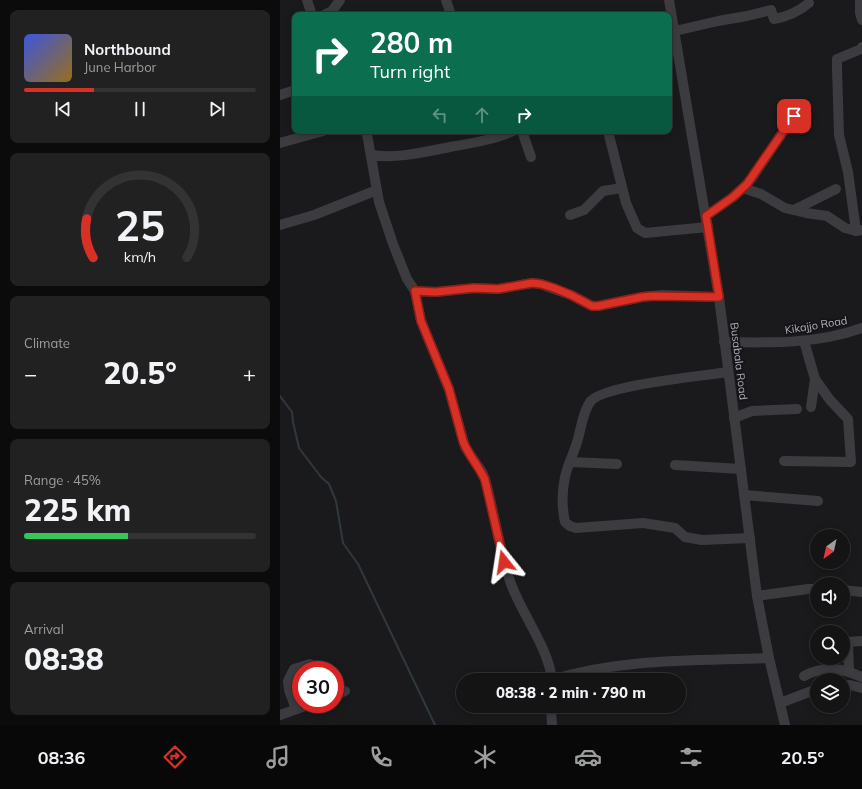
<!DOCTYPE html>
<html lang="en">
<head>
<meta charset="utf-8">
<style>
	body { margin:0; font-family:Mulish,sans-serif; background:#212122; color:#f1f3f6; height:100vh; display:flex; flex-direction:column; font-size:15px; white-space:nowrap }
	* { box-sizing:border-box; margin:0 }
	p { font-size:13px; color:#9d9ea0 }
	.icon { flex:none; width:22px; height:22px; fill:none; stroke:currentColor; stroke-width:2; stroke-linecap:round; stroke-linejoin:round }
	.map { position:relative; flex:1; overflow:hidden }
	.sheet { display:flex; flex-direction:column; gap:10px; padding:10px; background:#0b0b0c; width:280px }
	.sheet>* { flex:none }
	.guide { position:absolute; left:12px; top:12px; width:380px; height:122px; border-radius:8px; box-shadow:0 2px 10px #0003,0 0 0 1px #333334; background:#0b6e4f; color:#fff; overflow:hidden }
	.needle { width:26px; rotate:213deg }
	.buttons { position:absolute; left:530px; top:529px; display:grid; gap:8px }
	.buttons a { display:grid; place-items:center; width:40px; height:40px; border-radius:50%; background:#141415; box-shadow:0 2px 10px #0003,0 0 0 1px #333334; font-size:20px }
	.speed { position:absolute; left:12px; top:661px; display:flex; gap:8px; font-size:20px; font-weight:700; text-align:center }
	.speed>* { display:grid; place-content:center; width:52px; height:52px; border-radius:50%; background:#141415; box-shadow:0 2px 10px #0003,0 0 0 1px #333334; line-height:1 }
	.speed .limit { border:6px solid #d22; background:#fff; color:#111 }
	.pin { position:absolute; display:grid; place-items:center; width:34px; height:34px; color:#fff; margin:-17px; border-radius:8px; box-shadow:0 2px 6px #0006 }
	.me { position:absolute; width:44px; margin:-22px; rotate:345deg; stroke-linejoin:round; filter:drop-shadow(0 0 3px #0008) }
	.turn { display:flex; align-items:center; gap:14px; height:84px; padding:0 12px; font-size:18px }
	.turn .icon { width:52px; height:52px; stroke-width:2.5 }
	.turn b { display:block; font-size:28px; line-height:34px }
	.lanes { display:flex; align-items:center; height:38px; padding:0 12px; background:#0003; justify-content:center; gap:20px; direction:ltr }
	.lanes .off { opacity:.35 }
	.big { font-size:30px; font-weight:800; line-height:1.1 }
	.sheet .card { flex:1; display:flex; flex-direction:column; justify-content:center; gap:6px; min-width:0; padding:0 14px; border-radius:8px; background:#212122 }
	.sheet .dial { align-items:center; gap:0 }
	.dial svg { height:104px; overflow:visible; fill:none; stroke:#333334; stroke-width:7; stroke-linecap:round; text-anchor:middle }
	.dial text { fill:#f1f3f6; stroke:none }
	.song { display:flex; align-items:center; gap:12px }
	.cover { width:48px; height:48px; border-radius:6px; background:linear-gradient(135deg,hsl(230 70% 55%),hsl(40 70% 35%)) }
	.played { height:4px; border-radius:2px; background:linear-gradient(90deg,#d93025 30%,#333334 30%) }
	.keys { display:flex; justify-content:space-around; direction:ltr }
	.heat { display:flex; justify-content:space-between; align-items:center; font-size:22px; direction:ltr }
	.charge { height:6px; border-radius:3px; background:linear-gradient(90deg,#34c759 45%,#333334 0) }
	.trip { position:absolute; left:176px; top:673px; width:230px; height:40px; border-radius:20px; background:#141415; box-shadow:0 2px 10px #0003,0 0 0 1px #333334; font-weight:800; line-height:40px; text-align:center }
	.tabs { display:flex; height:64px; justify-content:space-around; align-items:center; background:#080808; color:#9d9ea0 }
	.tabs .icon { width:28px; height:28px }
	.tabs .selected { color:#d93025 }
	.tabs b { font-size:18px; color:#f1f3f6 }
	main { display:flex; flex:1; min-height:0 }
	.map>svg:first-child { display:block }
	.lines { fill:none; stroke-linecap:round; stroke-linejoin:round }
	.stream { stroke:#30383f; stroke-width:2 }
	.minor { stroke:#3b3b40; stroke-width:10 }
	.route-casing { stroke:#8d1f18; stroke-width:10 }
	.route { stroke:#d93025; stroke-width:7 }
	.labels { text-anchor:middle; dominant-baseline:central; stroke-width:4; stroke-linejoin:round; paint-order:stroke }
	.street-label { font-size:11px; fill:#adb0ba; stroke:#151417 }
</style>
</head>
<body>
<main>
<section class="sheet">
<div class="card">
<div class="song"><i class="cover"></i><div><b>Northbound</b><p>June Harbor</p></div></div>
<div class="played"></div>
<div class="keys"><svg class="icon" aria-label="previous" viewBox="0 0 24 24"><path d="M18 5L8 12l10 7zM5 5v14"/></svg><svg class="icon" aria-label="pause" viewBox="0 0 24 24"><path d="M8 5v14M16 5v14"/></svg><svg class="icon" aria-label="next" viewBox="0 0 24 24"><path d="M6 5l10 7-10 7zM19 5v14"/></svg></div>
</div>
<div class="card dial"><svg viewBox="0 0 100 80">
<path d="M14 69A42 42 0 1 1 86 69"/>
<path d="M14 69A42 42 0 0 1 9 39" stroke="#d93025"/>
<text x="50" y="56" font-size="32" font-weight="700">25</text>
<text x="50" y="72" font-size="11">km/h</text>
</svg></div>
<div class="card"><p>Climate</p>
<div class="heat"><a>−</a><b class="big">20.5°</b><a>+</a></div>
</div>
<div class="card"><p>Range · 45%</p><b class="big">225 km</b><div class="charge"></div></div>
<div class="card"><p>Arrival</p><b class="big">08:38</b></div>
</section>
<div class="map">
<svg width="582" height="725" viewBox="0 0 582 725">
	<rect width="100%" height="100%" fill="#1a1a1c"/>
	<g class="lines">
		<path class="stream" d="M0,396L12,412L13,422L19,448L41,477L49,484L56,501L63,543L78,564L155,725"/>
		<g class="minor">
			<path d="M27,0L32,15"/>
			<path d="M166,0L171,15"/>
			<path d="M389,0L439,297L477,596L489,658L505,725"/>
			<path d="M580,0V13L582,20"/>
			<path d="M44,15L52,11L60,0"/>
			<path d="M395,31L438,21L467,16L491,10L494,19C508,17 518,12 529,3"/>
			<path d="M0,95L15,90"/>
			<path d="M85,131L87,134L99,202L113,244L127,279L135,291L141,321L169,389L185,447L202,472L205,479C215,514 219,550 231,584C242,614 269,649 272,680"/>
			<path d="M242,131L251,157"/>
			<path d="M328,131L346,203L357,228L365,233L428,227"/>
			<path d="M0,143L43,131"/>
			<path d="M91,155C117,159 144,152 170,147C192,143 213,140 233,131"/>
			<path d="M463,188L481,194L505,208L526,213L547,216L565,228L576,231L582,230"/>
			<path d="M514,210L556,189"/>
			<path d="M290,215L304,210L323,191L342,188"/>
			<path d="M426,216L453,197L463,188L472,178L513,117"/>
			<path d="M0,225L34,215L97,190"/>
			<path d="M576,231L568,172L559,135L557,68V59L581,49L582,47"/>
			<path d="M135,291L156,292L194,288L218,289L252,283L261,284L274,289L291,295L312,306H318L362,297L382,295L439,297"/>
			<path d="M444,342C491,343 538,344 582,328"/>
			<path d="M448,372C423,376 322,385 310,402C301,415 301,434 295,448C292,457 287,467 285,477C282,491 282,508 285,522L290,526L296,528L363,523L395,528L405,537L422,540L470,538"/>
			<path d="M531,407L535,379"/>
			<path d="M454,418L472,411L517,409"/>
			<path d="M504,461L571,462L568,419L550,400L535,379L524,341"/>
			<path d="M290,462L337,464"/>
			<path d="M395,465L461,469"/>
			<path d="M464,495L538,501"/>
			<path d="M563,590L582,592"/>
			<path d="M477,596L528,589H537"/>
			<path d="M582,641L568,642L569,672L582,677"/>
			<path d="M524,676C539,668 553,667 569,672"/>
			<path d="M272,680C342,658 416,661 489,658"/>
			<path d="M563,686L570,685L582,688"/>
			<path d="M55,695L65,691"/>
			<path d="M500,703L537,689"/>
			<path d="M271,706L272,725"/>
			<path d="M16,709L9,690L8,681L14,669L30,664"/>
			<path d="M0,715L31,704"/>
		</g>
	</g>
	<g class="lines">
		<defs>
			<path id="route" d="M224,562L205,480C199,466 188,455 183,441L169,389L141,321L135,291L156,292L194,288L218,289L252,283L261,284L274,288L291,295L312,306H318L362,297L372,296L439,297L426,216L453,197L467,184L514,116"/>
		</defs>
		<use href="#route" class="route-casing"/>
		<use href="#route" class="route"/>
	</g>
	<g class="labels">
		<g class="street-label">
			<text transform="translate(536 325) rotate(-9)">Kikajjo Road</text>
			<text transform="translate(459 361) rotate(83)">Busabala Road</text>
		</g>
	</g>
</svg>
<div class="buttons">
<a><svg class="needle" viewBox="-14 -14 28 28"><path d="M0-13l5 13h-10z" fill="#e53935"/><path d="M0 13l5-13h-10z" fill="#9d9ea0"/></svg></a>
<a><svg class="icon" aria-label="sound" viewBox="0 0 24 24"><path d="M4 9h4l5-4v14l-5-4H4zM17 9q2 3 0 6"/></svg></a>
<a><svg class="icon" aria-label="search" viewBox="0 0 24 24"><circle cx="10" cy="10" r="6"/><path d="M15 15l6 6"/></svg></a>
<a><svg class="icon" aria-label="layers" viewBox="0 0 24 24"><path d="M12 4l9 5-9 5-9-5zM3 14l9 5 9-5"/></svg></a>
</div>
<div class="speed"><div class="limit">30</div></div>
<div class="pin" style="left:514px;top:116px;background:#d93025"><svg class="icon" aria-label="arrive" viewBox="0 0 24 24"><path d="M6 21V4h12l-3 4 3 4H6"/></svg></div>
<svg class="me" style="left:224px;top:562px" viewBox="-20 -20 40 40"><path d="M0-17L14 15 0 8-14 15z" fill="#d93025" stroke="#fff" stroke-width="4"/></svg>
<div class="trip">08:38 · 2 min · 790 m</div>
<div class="guide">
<div class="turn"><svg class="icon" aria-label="right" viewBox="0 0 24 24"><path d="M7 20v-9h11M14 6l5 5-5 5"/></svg><div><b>280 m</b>Turn right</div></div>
<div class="lanes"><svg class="icon off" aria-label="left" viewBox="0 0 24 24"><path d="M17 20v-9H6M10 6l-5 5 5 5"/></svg><svg class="icon off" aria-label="ahead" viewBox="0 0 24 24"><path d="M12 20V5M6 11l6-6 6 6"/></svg><svg class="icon" aria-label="right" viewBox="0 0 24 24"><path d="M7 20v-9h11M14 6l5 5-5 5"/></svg></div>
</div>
</div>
</main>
<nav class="tabs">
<b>08:36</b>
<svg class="icon selected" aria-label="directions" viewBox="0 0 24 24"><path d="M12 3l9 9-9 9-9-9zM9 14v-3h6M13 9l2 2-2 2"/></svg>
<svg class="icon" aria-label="music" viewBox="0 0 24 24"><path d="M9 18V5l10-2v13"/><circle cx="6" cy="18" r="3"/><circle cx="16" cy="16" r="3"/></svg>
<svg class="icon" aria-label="phone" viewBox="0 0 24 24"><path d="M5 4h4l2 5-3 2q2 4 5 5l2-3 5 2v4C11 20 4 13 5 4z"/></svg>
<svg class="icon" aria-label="climate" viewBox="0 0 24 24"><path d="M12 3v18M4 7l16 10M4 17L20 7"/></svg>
<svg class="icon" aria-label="car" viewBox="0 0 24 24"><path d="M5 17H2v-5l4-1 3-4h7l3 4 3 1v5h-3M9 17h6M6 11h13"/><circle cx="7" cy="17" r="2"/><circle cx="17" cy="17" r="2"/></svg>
<svg class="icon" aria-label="filters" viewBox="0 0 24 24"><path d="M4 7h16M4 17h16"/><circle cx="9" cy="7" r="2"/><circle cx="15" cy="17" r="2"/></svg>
<b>20.5°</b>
</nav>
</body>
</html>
